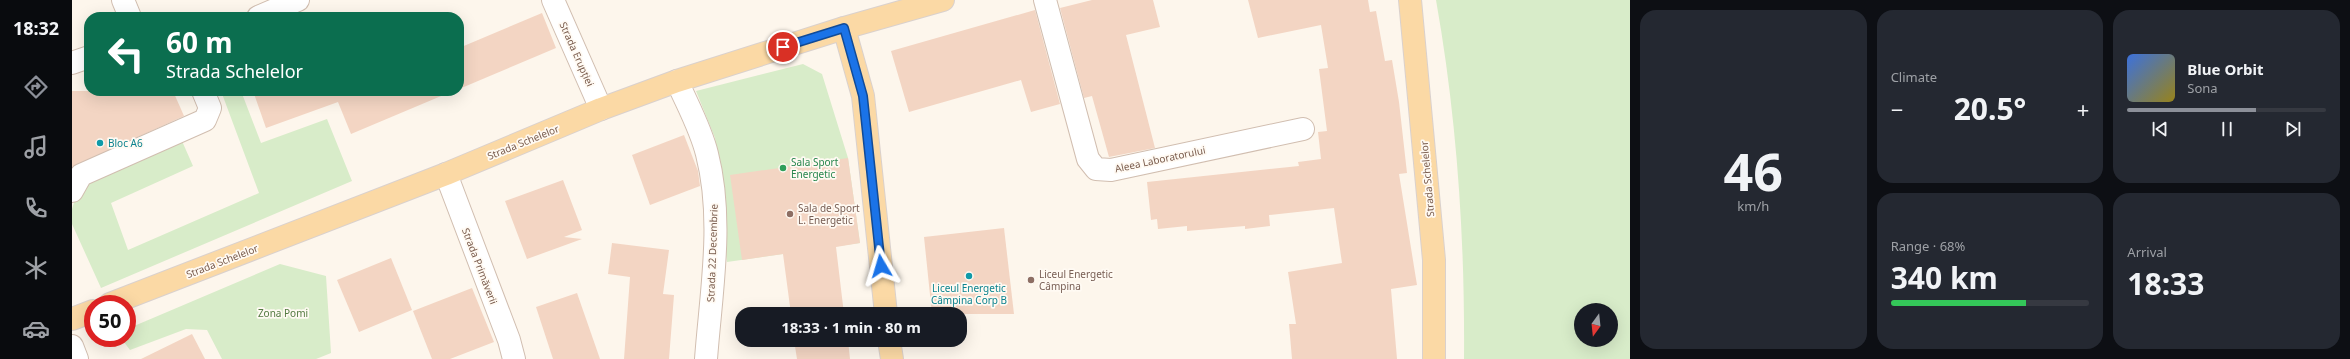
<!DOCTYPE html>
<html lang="en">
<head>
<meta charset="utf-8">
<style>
	body { margin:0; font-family:"Noto Sans",sans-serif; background:#242831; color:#f1f3f6; height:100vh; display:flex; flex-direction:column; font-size:15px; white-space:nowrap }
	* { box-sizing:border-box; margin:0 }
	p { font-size:13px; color:#9ea1a6 }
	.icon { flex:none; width:22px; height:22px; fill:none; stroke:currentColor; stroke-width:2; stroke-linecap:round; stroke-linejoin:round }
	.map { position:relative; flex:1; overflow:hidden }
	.panel { display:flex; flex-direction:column; gap:10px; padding:10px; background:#0d0f14; width:720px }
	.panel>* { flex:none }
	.hud { position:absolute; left:12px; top:12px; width:380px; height:84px; border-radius:16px; box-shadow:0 4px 16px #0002; background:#0b6e4f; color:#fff; overflow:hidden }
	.needle { width:26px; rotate:195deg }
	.buttons { position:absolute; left:1502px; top:303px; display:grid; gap:8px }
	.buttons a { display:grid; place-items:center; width:44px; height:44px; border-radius:50%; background:#171b24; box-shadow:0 4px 16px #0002; font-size:20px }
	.speed { position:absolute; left:12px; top:295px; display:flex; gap:8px; font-size:20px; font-weight:700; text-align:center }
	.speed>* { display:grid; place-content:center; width:52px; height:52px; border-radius:50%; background:#171b24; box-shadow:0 4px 16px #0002; line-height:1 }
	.speed .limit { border:6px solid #d22; background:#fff; color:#111 }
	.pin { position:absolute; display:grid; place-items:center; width:34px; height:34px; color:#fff; margin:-17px; border:2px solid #fff; border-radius:50%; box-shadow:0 1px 4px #0007 }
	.me { position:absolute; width:44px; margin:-22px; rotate:353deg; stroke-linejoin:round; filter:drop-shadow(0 0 3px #0008) }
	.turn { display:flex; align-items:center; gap:14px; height:84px; padding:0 16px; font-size:18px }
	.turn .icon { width:52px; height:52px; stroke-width:2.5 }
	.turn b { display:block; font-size:28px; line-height:34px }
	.big { font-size:30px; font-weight:700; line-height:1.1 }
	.panel .widget { flex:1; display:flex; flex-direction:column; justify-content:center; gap:6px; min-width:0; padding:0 14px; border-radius:16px; background:#242831 }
	.panel .dial { align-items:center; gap:0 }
	.dial b { font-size:52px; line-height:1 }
	.song { display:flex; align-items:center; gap:12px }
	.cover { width:48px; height:48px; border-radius:6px; background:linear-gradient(135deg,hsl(220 70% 55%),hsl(50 70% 35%)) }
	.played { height:4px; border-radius:2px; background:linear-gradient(90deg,#8c9099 65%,#363941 65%) }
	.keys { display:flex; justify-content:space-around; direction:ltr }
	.heat { display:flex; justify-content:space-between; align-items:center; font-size:22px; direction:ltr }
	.charge { height:6px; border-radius:3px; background:linear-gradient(90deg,#34c759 68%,#363941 0) }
	.panel .tiles { flex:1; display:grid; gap:10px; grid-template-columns:repeat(3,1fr) }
	.widget:first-child { grid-row:span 2 }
	.trip { position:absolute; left:663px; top:307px; width:232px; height:40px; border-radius:16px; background:#171b24; box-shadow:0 4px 16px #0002; font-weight:700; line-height:40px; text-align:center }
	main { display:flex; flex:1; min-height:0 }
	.menu { display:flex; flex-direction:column; width:72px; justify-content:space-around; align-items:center; background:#090b0e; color:#9ea1a6 }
	.menu .icon { width:28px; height:28px }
	.menu .active { color:#8c9099 }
	.menu b { font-size:18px; color:#f1f3f6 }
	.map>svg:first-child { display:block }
	.green { fill:#d8ecc9; fill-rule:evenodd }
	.building { fill:#f3d5c3 }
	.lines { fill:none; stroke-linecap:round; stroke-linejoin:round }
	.minor-casing { stroke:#d1beb0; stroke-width:24 }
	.major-casing { stroke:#dad1cd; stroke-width:24 }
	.minor { stroke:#fff; stroke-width:22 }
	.major { stroke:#fbd9a5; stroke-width:22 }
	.route-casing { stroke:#114b97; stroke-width:10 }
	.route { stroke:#1a73e8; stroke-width:7 }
	.culture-dot { fill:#0f9aa8; stroke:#fffaf3; stroke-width:1.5 }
	.leisure-dot { fill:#2e9e5b; stroke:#fffaf3; stroke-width:1.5 }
	.education-dot { fill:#8d6e63; stroke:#fffaf3; stroke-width:1.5 }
	.labels { text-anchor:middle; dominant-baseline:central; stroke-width:3.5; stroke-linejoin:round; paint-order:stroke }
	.street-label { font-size:10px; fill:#7a5c4d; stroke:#fffaf3 }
	.culture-label { font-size:10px; fill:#0d838f; stroke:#fffaf3; text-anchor:start }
	.leisure-label { font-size:10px; fill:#27864d; stroke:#fffaf3; text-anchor:start }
	.education-label { font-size:10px; fill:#785e54; stroke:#fffaf3; text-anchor:start }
	.park-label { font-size:10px; fill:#537a41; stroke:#fffaf3 }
</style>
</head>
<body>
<main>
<nav class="menu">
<b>18:32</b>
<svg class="icon active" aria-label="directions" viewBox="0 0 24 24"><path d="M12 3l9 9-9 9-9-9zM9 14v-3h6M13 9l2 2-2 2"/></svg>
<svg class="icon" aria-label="music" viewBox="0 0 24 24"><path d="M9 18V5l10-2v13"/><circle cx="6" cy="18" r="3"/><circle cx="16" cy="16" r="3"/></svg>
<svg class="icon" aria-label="phone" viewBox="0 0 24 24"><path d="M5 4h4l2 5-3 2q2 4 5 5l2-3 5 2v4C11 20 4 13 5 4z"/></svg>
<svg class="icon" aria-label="climate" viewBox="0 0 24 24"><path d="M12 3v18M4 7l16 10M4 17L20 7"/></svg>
<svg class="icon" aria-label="car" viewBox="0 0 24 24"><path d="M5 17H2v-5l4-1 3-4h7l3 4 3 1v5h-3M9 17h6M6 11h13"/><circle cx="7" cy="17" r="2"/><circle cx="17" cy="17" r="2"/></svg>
</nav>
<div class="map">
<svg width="1558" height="359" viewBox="0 0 1558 359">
	<rect width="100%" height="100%" fill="#fdf6ec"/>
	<g class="green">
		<path d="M1364,0H1558V359H1392C1393,239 1385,118 1364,0ZM1509,310H1539V340H1509Z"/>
		<path d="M731,64L750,74L776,158L788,243L655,262L643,138L624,91Z"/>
		<path d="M149,91H169L189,143L255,119L280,181L29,288L0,224V209L7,186L110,141L121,166L39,203L56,250L187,193Z"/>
		<path d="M208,264L254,276L259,353L244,359H150L135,330L114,329L58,350L49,338H55V329Z"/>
	</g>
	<g class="building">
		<path d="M1020,0H1081L1088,27L1054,35L1083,148L1037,157L1020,96L1012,98L988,8Z"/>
		<path d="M1176,0H1296L1298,12L1304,11L1313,61L1320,60L1327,102L1335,173L1327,174L1345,285L1319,289L1325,359H1220L1217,324H1224L1216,272L1270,263L1262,208L1197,215L1198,226L1173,229V226L1115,231V226L1086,229L1085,219L1079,220L1075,182L1227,166L1226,162L1249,159L1246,132L1255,131L1247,69L1256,68L1249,25L1186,38Z"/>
		<path d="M963,10L988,104L959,112L949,80L837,112L819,51Z"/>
		<path d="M470,13L484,48L387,89V48Z"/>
		<path d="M0,91H101L112,116L0,167Z"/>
		<path d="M181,91H381L279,134L266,102L194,128Z"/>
		<path d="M612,135L626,171L628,186L578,205L560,155Z"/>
		<path d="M776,158L788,243L764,247L772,314H719L711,254L670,260L658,175Z"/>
		<path d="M491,180L510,230L492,237L510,239L455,259L433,201Z"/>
		<path d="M932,228L942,314H860L852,237Z"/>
		<path d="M540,243L597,250L591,294L602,295L597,359H552L558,277L536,274Z"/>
		<path d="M319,258L340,310L287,332L265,280Z"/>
		<path d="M400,288L422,342L378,359H360L341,311Z"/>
		<path d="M505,293L528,359H481L464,307Z"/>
		<path d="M120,334L133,359H69Z"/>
		<path d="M722,340H776L778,359H725Z"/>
	</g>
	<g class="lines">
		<defs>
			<g id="minor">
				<path d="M51,0L58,17"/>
				<path d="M481,0L529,109"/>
				<path d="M973,0L1016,159L1024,169L1039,170L1231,129"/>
				<path d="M186,17L226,0"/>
				<path d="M0,63L17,57"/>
				<path d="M605,81C615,104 629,129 635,154C652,220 639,292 634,359"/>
				<path d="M374,174L437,340L442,359"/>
				<path d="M0,191L9,175L133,120L138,108L131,91"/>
				<path d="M0,346L5,359"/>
			</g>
			<g id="major">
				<path d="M1338,0L1362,260V359"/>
				<path d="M772,28L791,96L814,314"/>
				<path d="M38,304L374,174L529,109L605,81L772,28L871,0"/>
				<path d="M0,319L21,311"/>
				<path d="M817,340L820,359"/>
			</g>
		</defs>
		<use href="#minor" class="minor-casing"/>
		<use href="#major" class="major-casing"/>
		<use href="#minor" class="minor"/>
		<use href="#major" class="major"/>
	</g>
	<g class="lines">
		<defs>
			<path id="route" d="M711,47L772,28L791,96L809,266"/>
		</defs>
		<use href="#route" class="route-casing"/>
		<use href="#route" class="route"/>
	</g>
	<g class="culture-dot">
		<circle cx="28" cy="143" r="4"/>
		<circle cx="897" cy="276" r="4"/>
	</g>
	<circle class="leisure-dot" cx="711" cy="168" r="4"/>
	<g class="education-dot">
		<circle cx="718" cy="214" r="4"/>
		<circle cx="959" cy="280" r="4"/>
	</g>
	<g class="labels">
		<g class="street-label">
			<text transform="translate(505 54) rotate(66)">Strada Erupției</text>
			<text transform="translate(451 142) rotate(-22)">Strada Schelelor</text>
			<text transform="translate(1088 159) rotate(-12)">Aleea Laboratorului</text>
			<text transform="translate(1355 179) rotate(-95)">Strada Schelelor</text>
			<text transform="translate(640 253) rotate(-88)">Strada 22 Decembrie</text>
			<text transform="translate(150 261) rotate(-21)">Strada Schelelor</text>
			<text transform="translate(408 266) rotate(69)">Strada Primăverii</text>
		</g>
		<g class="culture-label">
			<text x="36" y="143">Bloc A6</text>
			<text x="897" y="288" text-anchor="middle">Liceul Energetic<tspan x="897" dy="12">Câmpina Corp B</tspan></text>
		</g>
		<g class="leisure-label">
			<text x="719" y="162">Sala Sport<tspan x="719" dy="12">Energetic</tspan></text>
		</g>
		<g class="education-label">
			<text x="726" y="208">Sala de Sport<tspan x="726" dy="12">L. Energetic</tspan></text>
			<text x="967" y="274">Liceul Energetic<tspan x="967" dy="12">Câmpina</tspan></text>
		</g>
		<g class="park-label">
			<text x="211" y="313">Zona Pomi</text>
		</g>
	</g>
</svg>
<div class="buttons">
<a><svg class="needle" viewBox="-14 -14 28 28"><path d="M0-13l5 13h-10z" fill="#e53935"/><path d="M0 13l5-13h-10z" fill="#9ea1a6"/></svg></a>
</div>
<div class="speed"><div class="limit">50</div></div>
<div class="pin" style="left:711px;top:47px;background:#d93025"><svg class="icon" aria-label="arrive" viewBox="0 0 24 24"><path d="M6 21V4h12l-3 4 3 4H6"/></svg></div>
<svg class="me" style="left:809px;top:266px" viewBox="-20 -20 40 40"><path d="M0-17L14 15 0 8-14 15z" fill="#1a73e8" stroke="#fff" stroke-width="4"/></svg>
<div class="trip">18:33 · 1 min · 80 m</div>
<div class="hud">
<div class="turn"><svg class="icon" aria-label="left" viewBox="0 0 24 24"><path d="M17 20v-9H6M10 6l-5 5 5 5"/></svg><div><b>60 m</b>Strada Schelelor</div></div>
</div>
</div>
<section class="panel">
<div class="tiles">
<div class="widget dial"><b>46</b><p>km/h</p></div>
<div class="widget"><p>Climate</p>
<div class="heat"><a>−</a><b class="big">20.5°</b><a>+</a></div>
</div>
<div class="widget">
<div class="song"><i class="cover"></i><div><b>Blue Orbit</b><p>Sona</p></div></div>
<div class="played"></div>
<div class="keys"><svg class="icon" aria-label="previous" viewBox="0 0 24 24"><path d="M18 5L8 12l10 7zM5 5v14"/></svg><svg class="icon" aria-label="pause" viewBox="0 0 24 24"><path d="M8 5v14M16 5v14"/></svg><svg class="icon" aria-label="next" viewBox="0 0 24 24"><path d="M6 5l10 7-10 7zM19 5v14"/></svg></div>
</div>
<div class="widget"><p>Range · 68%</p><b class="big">340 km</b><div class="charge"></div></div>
<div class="widget"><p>Arrival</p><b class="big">18:33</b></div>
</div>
</section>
</main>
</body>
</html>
